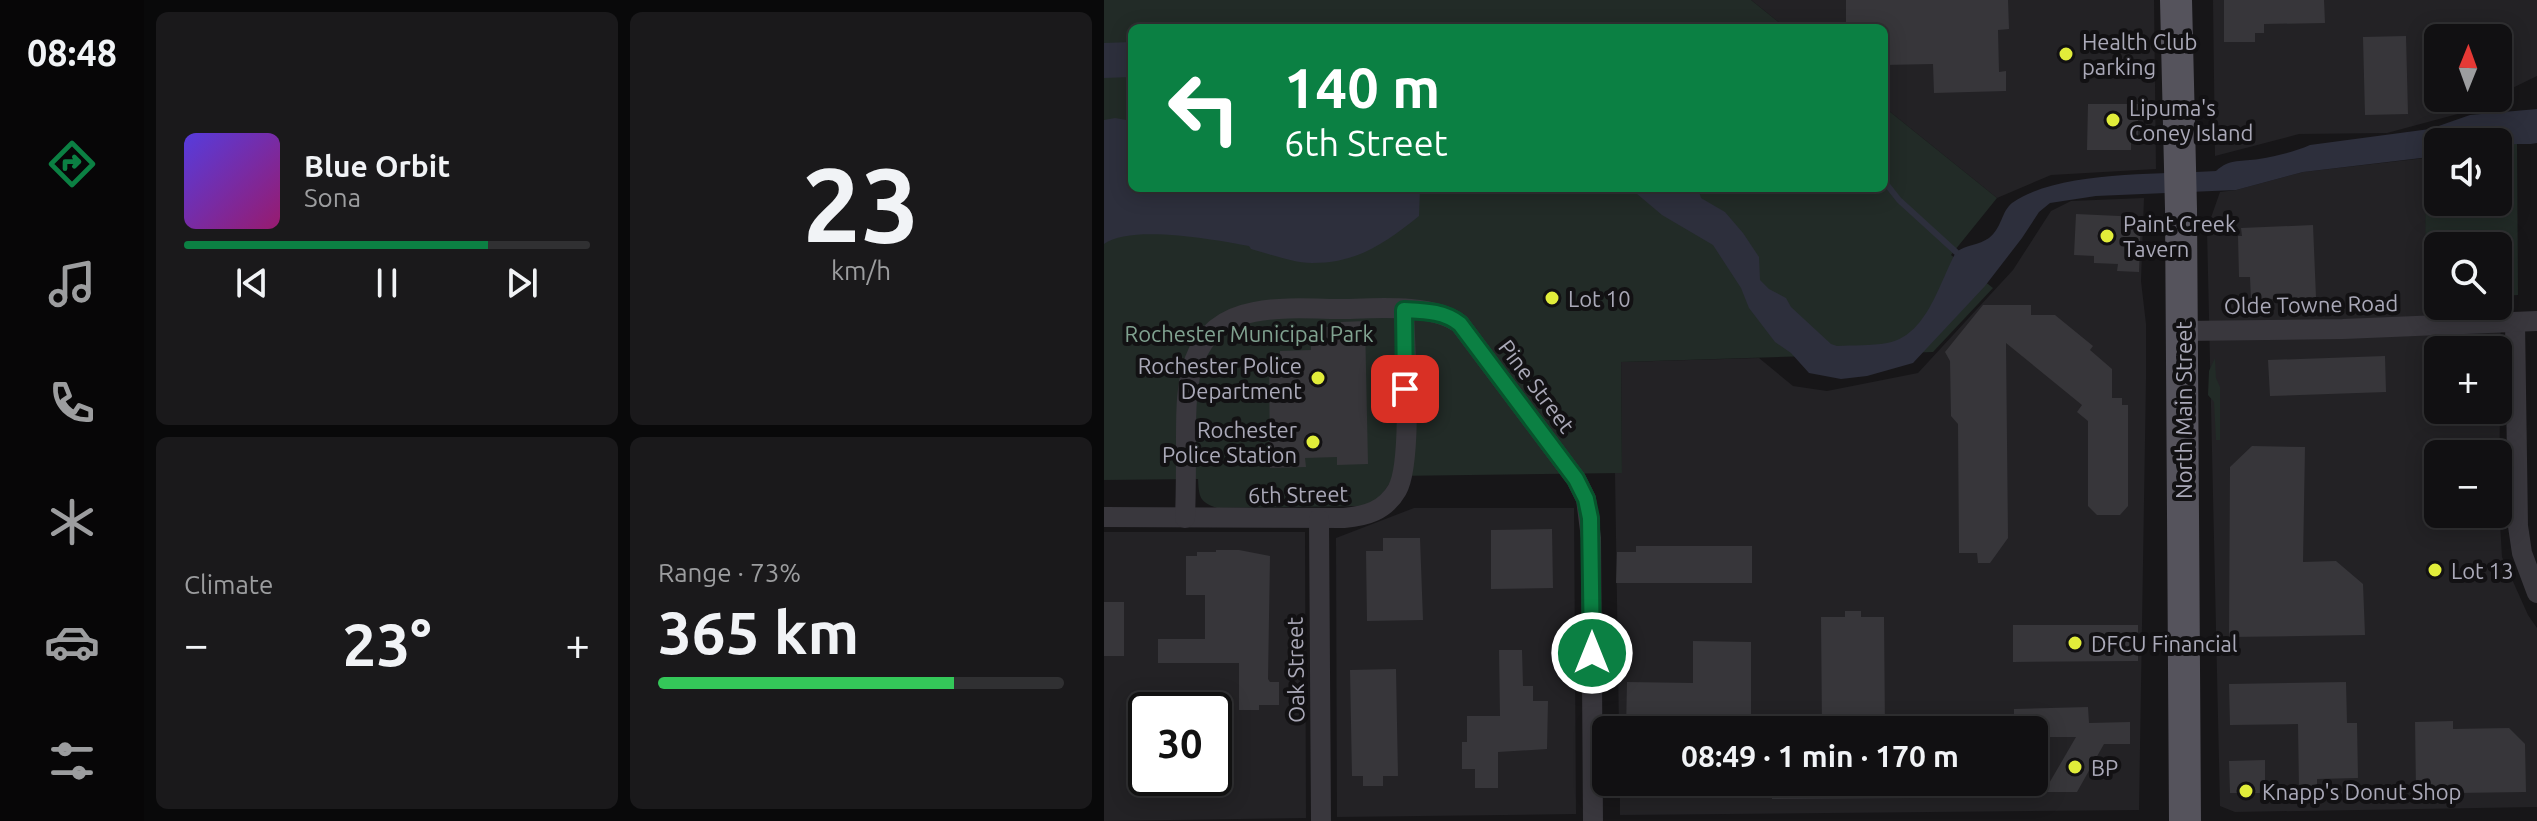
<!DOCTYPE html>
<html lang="en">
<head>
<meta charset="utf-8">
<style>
	body { margin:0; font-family:Ubuntu,sans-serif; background:#1a191b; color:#f1f3f6; height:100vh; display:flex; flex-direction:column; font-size:30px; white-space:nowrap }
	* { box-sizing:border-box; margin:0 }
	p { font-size:26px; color:#9c9d9f }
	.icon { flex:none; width:44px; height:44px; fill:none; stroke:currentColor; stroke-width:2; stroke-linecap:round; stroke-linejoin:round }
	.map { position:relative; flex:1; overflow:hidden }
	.side { display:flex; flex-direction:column; gap:12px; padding:12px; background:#09090a; width:960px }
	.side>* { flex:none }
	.top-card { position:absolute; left:24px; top:24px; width:760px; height:168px; border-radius:12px; box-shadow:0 4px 20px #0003,0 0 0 2px #303032; background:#0b8043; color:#fff; overflow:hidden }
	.needle { width:52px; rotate:1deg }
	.tools { position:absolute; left:1320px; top:24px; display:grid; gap:16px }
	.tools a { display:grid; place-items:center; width:88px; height:88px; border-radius:12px; background:#111012; box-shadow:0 4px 20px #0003,0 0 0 2px #303032; font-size:40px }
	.speed { position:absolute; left:24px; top:692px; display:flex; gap:16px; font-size:40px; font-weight:700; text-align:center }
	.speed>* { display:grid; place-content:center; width:104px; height:104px; border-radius:50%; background:#111012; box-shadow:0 4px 20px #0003,0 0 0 2px #303032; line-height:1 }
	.speed .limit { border:4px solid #111; border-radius:12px; background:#fff; color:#111 }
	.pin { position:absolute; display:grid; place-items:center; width:68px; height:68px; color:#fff; margin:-34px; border-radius:16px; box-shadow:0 4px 12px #0006 }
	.me { position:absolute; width:88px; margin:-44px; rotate:0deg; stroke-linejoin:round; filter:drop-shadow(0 0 6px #0008) }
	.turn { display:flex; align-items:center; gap:28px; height:168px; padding:0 24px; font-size:36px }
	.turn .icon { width:104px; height:104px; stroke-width:2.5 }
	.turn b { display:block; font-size:56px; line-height:68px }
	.big { font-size:60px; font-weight:600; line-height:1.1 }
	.side .card { flex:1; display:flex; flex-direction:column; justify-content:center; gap:12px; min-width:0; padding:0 28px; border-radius:12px; background:#1a191b }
	.side .dial { align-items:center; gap:0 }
	.dial b { font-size:104px; line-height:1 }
	.song { display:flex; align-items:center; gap:24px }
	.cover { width:96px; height:96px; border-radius:12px; background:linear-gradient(135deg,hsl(250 70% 55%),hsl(320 70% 35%)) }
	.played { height:8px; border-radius:4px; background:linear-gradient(90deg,#0b8043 75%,#303032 75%) }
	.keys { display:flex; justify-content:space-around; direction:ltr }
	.heat { display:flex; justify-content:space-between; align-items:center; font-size:44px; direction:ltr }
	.charge { height:12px; border-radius:6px; background:linear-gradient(90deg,#34c759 73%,#303032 0) }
	.side .tiles { flex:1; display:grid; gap:12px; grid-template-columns:repeat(2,1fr) }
	.trip { position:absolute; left:488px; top:716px; width:456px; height:80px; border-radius:12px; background:#111012; box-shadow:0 4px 20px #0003,0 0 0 2px #303032; font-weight:600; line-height:80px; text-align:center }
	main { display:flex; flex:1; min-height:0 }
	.menu { display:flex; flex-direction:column; width:144px; justify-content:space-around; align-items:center; background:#070607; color:#9c9d9f }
	.menu .icon { width:56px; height:56px }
	.menu .current { color:#0b8043 }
	.menu b { font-size:36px; color:#f1f3f6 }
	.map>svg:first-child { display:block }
	.built { fill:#232225; fill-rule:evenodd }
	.green { fill:#222b27 }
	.water { fill:#2d2f3c }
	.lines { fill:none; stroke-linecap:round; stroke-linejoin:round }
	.stream { stroke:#2d2f3c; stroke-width:6 }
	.building { fill:#37363a }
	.minor { stroke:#39373d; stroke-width:20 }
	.primary { stroke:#55535c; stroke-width:32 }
	.route-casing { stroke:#07532c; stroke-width:20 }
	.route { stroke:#0b8043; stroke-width:14 }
	.poi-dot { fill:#e1ed3a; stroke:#121113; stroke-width:3 }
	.labels { text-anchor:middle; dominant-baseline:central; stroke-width:8; stroke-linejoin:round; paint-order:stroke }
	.poi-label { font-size:22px; fill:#aaa9b8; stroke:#121113; text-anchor:start }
	.street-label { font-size:22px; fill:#aaa9b8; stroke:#121113 }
	.park-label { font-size:22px; fill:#80a290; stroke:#121113 }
</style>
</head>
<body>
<main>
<nav class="menu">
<b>08:48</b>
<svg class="icon current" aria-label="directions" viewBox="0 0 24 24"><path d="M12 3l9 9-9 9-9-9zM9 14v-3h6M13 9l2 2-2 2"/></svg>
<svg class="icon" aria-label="music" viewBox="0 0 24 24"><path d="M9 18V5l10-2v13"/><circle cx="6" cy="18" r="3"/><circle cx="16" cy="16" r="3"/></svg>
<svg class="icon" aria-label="phone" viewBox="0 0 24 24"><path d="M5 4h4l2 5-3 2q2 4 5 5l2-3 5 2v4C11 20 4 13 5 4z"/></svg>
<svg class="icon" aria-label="climate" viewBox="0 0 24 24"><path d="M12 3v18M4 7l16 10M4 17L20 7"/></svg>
<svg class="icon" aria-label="car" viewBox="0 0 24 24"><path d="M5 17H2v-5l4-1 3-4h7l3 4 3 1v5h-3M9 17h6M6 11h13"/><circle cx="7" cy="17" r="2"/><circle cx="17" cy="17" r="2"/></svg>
<svg class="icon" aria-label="filters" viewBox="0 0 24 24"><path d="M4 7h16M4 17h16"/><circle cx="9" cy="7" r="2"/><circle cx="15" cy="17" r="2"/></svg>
</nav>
<section class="side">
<div class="tiles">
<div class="card">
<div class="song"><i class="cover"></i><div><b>Blue Orbit</b><p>Sona</p></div></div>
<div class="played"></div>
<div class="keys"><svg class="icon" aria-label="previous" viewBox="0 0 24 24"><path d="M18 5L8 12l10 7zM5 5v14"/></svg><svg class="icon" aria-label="pause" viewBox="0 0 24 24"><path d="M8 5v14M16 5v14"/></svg><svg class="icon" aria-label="next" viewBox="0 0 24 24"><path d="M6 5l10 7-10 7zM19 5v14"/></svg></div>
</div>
<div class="card dial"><b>23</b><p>km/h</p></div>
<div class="card"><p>Climate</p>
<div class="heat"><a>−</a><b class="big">23°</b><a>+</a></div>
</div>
<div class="card"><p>Range · 73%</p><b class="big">365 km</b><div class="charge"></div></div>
</div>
</section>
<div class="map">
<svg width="1433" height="821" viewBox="0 0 1433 821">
	<rect width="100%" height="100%" fill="#171618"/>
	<g class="built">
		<path d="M647,0H1050L1052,169L947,175L893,198L780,107V28H682Z"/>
		<path d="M1109,0H1433V76L1394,95V38H1334V98H1389L1361,112L1283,133L1195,134L1111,156Z"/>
		<path d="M1321,158L1323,298H1334V306H1394V298H1397L1395,504L1398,557L1424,615L1433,628V807L1131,812L1116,806L1103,229L1116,192L1132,190L1199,172ZM1334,350H1394V410H1334ZM1334,454H1394V514H1334Z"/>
		<path d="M1040,198L1037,281L1042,324V379L1035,810L516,815V782H930V730H515L511,473L518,472L517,362L655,358L689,386L723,391L814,373L909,270L947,211L967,201Z"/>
		<path d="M310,508H470L472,814L233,817L232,538Z"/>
		<path d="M0,532H201L202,818L0,821ZM42,710H110V778H42Z"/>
	</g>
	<g class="green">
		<path d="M0,0H647L682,28H28V188H780V107L893,198L847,255L889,288L829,352L517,362L518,473L290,476L276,498L261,506L113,508C95,502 95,496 94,479L0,480Z"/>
		<path d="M1413,142L1414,295L1394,296V246H1334V298H1322L1321,158L1334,156V202H1394V148Z"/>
		<path d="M1111,358L1112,378L1116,387V440H1112L1110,402L1104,395L1105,371Z"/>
	</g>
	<g class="water">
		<path d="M28,42V77L0,78V43Z"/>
		<path d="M1433,109V143C1418,146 1411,141 1394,148V142H1334V156L1199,172L1132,190L992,196L946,203L935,212L918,238L881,286L809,363L763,376L737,379L705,373L687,353L671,342L645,308L637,288L609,245L558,215L526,188H594L597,198L621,212L639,233L655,257L656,280L665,289L682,298L687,307L727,344L733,346C749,345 767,346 783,343C823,336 835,283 852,252C862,245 875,245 885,238C898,228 897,212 908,203C955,170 1054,175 1112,171C1126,158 1138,162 1155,159C1173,156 1190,152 1206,145L1326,129L1366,115Z"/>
		<path d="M11,118L28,121V188H316L315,216C281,243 254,263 208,263C189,263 166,254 147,249L145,246C113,240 27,224 0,244V120Z"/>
	</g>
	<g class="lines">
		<path class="stream" d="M780,181L795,200L852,252"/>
	</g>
	<g class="building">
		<path d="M742,0H904L905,29L894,30L895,72L902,71V91L830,93L829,64L780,65V28H752L751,25H742Z"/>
		<path d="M1120,0H1220L1221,23L1160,24V33H1151V42H1120Z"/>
		<path d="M1302,36L1304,114L1261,115L1259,37Z"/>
		<path d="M984,104H1034V136H1027V150H983Z"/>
		<path d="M972,214L1037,217L1035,272L1013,271L1014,264L990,263V256L970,255Z"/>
		<path d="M1209,225L1212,297L1147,300L1146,277H1135L1134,236H1138L1137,228Z"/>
		<path d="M879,305H927V315H951L989,346L986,350L1008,369V398H1018V405H1024V506L1016,515H993L984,506V421L973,412L978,405L902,343L904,538L886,563H874L873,553H855L854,424L847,416L846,361L841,352Z"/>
		<path d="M261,321L264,464L233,465V457L201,458L202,467L166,468L165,358H176V351L207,350L206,327H237V322Z"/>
		<path d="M1281,356L1282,392L1166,396L1164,360Z"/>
		<path d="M1148,446L1201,447L1199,562L1232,561L1259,584L1261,635L1125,637L1126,467Z"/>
		<path d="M448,529L449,588L387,589V530Z"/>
		<path d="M279,538H316L319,620L263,621L262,551H279Z"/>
		<path d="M532,546H648V583H512L513,552H532Z"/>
		<path d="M112,550H135L166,556L164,679L166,682H175V705H155V710H135V663H54V639H101V595H82V556H93V552H112Z"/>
		<rect x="0" y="602" width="20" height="54"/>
		<path d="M741,611H757V617H780L781,730H718L717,617H741Z"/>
		<path d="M909,625H1034V661L909,662Z"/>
		<path d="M589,641L647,642V730H522L523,682L589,683Z"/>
		<path d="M395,650H418L419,686H429V701H444L443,749L394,752V788H371V769H358V742H363V716H396Z"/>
		<path d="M292,669L294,776H279V786H259V776H248L246,670Z"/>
		<path d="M1242,682L1243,723H1253L1254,778L1213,779V790H1195L1194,724L1126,725L1125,684Z"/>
		<path d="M984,707L985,723L1026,722V744H1000L973,792H940L972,737H930V730H910V709Z"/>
		<path d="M1349,721V729L1405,728L1421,744L1422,792L1351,793V790H1312L1311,722Z"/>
		<path d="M1161,760V793H1126L1125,761Z"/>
		<path d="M668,782H807V798L668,799Z"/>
	</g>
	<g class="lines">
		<g class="minor">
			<path d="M1411,322L1414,526L1418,553L1433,593"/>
			<path d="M1078,331L1239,329L1433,321"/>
			<path d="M0,517L240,518C262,516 281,511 293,490C309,463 301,347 300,310"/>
			<path d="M81,518C82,493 82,469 82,444C82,389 80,325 150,312C180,306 212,309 242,309C275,308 329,304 356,324L472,479L482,499L487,538L489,821"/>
			<path d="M215,519L217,821"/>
		</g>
		<path class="primary" d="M1072,0L1077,209L1081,821"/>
	</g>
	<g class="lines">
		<defs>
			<path id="route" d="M301,389L300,310C320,311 340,311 356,324L472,479L482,499L486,518L488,653"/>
		</defs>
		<use href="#route" class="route-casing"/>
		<use href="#route" class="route"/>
	</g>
	<g class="poi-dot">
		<circle cx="962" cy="54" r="8"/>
		<circle cx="1009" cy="120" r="8"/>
		<circle cx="1003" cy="236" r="8"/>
		<circle cx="448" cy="298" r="8"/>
		<circle cx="214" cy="378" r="8"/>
		<circle cx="209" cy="442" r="8"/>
		<circle cx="1331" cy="570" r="8"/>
		<circle cx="971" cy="643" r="8"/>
		<circle cx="971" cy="767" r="8"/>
		<circle cx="1142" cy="791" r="8"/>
	</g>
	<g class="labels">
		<g class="poi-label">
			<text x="978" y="41">Health Club<tspan x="978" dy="25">parking</tspan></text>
			<text x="1025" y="107">Lipuma's<tspan x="1025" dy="25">Coney Island</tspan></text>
			<text x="1019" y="223">Paint Creek<tspan x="1019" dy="25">Tavern</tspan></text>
			<text x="464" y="298">Lot 10</text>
			<text x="198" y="365" text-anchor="end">Rochester Police<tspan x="198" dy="25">Department</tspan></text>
			<text x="193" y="429" text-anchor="end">Rochester<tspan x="193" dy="25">Police Station</tspan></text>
			<text x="1347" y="570">Lot 13</text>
			<text x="987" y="643">DFCU Financial</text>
			<text x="987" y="767">BP</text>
			<text x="1158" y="791">Knapp's Donut Shop</text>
		</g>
		<g class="street-label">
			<text transform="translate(1207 304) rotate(-1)">Olde Towne Road</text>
			<text transform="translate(433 386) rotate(53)">Pine Street</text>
			<text transform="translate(1079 410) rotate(-90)">North Main Street</text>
			<text transform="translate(194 494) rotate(-1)">6th Street</text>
			<text transform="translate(191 670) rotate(-91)">Oak Street</text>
		</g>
		<g class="park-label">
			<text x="145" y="333">Rochester Municipal Park</text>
		</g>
	</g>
</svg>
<div class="tools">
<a><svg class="needle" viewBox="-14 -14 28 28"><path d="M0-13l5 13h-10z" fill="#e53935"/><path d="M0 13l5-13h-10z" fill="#9c9d9f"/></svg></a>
<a><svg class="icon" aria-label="sound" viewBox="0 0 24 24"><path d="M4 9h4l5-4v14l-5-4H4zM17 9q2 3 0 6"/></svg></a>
<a><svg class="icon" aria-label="search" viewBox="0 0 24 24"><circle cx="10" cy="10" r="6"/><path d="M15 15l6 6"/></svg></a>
<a>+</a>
<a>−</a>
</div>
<div class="speed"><div class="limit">30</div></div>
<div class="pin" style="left:301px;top:389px;background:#d93025"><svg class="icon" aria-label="arrive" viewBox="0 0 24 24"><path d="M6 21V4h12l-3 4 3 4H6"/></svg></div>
<svg class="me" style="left:488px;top:653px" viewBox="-20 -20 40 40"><circle r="17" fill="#0b8043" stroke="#fff" stroke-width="3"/><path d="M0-11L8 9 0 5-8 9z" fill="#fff"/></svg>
<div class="trip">08:49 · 1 min · 170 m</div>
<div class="top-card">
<div class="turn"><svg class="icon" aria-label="left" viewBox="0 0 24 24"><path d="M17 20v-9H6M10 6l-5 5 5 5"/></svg><div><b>140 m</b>6th Street</div></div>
</div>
</div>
</main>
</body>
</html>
